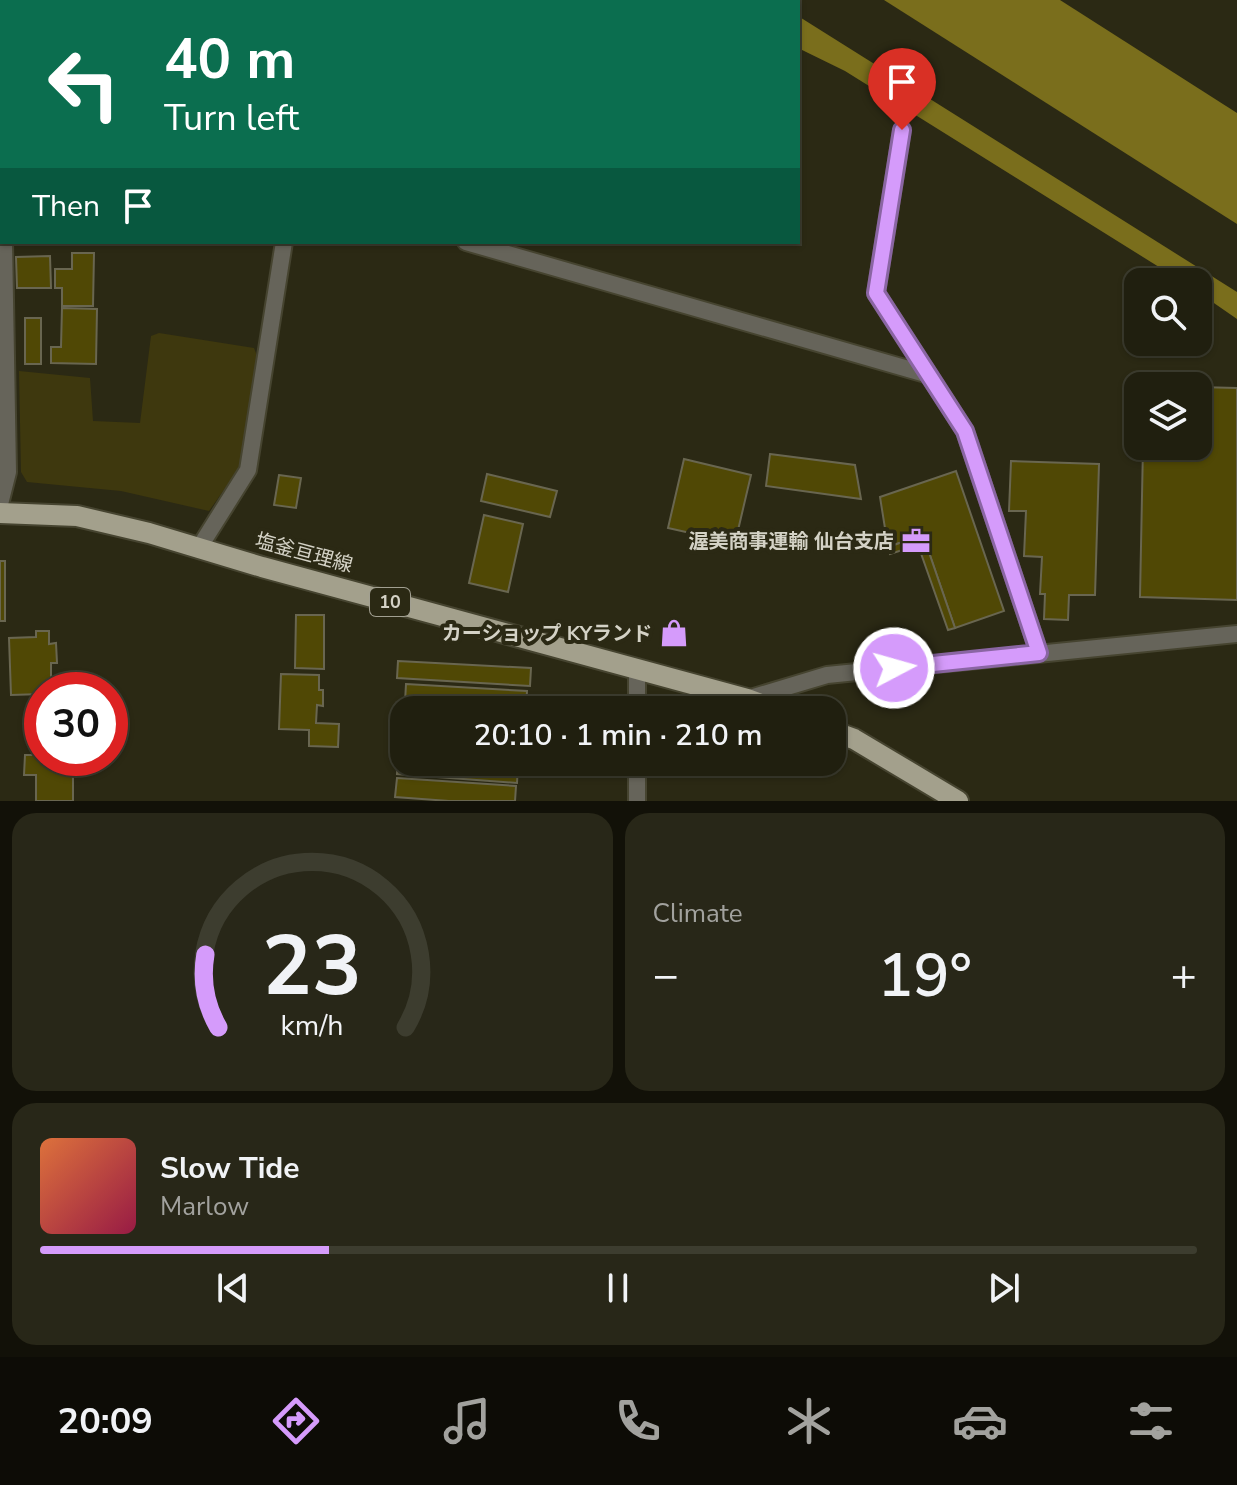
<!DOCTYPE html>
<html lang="en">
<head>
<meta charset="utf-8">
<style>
	body { margin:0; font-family:"Nunito Sans","Noto Sans JP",sans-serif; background:#282718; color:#f1f3f6; height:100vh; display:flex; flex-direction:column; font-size:30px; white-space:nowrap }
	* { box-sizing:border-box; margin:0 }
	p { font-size:26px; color:#a2a29e }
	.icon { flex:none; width:44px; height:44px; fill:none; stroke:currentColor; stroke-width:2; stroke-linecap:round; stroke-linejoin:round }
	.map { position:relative; height:801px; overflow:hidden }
	.drawer { display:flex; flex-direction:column; gap:12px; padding:12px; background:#121108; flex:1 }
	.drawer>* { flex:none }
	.hud { position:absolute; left:0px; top:0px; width:800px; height:244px; box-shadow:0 2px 6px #0004,0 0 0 2px #3d3d2f; background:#0b6e4f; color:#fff; overflow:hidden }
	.tools { position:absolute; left:1124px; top:268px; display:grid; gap:16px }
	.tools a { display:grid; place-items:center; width:88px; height:88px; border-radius:16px; background:#201f0f; box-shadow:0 2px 6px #0004,0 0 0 2px #3d3d2f; font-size:40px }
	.speed { position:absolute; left:24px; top:672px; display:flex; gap:16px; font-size:40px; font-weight:700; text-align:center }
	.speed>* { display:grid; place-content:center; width:104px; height:104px; border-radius:50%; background:#201f0f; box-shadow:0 2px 6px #0004,0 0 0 2px #3d3d2f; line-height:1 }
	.speed .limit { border:12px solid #d22; background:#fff; color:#111 }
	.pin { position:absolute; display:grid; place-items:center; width:68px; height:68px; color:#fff; margin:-82px -34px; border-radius:50% 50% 50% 0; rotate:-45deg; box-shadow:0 0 8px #0007 }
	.pin .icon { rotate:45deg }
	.me { position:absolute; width:88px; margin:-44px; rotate:84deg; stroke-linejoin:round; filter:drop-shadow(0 0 6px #0008) }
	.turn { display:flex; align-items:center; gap:28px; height:168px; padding:0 32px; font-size:36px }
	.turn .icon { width:104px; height:104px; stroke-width:2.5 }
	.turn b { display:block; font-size:56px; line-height:68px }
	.then { display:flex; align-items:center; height:76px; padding:0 32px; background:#0003; gap:16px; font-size:30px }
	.big { font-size:60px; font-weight:600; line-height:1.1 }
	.drawer .card { flex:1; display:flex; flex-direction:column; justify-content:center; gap:12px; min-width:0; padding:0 28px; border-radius:24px; background:#282718 }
	.drawer .dial { align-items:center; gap:0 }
	.dial svg { height:208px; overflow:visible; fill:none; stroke:#3d3d2f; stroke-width:7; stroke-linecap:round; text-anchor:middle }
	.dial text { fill:#f1f3f6; stroke:none }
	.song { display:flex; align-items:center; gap:24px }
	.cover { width:96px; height:96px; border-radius:12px; background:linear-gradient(135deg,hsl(20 70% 55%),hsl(340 70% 35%)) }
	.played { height:8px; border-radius:4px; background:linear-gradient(90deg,#d59bfb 25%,#3d3d2f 25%) }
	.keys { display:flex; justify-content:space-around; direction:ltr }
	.heat { display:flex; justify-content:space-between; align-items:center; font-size:44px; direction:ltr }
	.drawer .tiles { flex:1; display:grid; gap:12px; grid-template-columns:1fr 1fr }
	.card:last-child { grid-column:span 2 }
	.trip { position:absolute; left:390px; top:696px; width:456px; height:80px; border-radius:24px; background:#201f0f; box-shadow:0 2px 6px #0004,0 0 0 2px #3d3d2f; font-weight:600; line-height:80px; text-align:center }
	.tabs { display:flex; height:128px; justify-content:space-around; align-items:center; background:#0d0c06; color:#a2a29e }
	.tabs .icon { width:56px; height:56px }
	.tabs .on { color:#d59bfb }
	.tabs b { font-size:36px; color:#f1f3f6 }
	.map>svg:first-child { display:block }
	.green { fill:#3e380e }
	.water { fill:#7a6e1c }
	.building { fill:#504805; stroke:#696650; stroke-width:2 }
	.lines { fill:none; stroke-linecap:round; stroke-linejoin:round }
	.minor-casing { stroke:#464430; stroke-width:20 }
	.primary-casing { stroke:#464430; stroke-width:24 }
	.minor { stroke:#66645a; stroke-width:16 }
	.primary { stroke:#a3a08c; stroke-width:20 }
	.route-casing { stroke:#8a65a3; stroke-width:20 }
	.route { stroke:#d59bfb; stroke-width:14 }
	.labels { text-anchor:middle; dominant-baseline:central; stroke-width:8; stroke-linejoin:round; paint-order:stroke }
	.shield { fill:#2b2914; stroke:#a19f91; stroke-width:2 }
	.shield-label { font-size:18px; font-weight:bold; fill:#d4d2c6 }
	.poi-label { font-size:20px; font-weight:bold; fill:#d4d2c6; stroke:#2b2914; text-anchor:end }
	.street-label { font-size:20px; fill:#d4d2c6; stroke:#2b2914 }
</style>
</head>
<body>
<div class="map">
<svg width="1237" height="801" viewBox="0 0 1237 801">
	<rect width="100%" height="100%" fill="#2b2914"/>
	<path class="green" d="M159,333L254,348L259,361L246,452L238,470L209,511L121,491L27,482L21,472L19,371L90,378L93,421L140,423L151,336Z"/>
	<g class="water">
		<path d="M884,0H1060L1237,113V224Z"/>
		<path d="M798,16L1237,292V319L1198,292V282H1183L845,71L798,48Z"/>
	</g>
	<g class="building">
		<path d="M72,253H94L93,306H62V288H55V269H72Z"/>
		<path d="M50,256L51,288H17L16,257Z"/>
		<path d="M62,308L97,309L96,364L51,363V347H61Z"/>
		<rect x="25" y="318" width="16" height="46"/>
		<path d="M1198,387L1237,388V600L1140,597L1143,446H1198Z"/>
		<path d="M770,454L855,465L861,499L766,486Z"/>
		<path d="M684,459L751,475L735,543L668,528Z"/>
		<path d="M1011,461L1099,464L1095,595H1069L1068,620L1044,619L1045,594H1040L1042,557L1024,556L1026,511H1009Z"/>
		<path d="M956,471L1004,611L955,628L923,535L888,547L880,497Z"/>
		<path d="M487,474L557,491L550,517L481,501Z"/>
		<path d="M279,475L301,478L296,508L274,505Z"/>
		<path d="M484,515L523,524L508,592L469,583Z"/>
		<path d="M923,535L955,628L948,630L918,545L890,554L888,547Z"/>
		<rect x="0" y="561" width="5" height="60"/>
		<path d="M296,615H324V669L295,668Z"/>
		<path d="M36,631H49V644L56,643L57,663H51V690H42V694L11,695L9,638L36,637Z"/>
		<path d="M398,661L531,668L530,686L397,678Z"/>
		<path d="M281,674L319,675V690H323V706L317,705L316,723L339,724L338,747L309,746V730L279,729Z"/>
		<path d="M406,684L527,691L526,709L405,702Z"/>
		<path d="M36,750H42V758H73V801H36V775H24L25,755H36Z"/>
		<path d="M398,755H404V762L518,764L517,783L397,774Z"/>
		<path d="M397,778L516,786L515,801H449L395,797Z"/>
	</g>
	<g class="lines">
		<defs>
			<g id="minor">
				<path d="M13,2V0"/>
				<path d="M0,107L2,108"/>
				<path d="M902,130L876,293L965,431L1039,653"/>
				<path d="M466,242L929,375"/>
				<path d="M0,504L8,472L4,242"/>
				<path d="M199,548L248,470L284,242"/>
				<path d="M747,699L827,675L1237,634"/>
				<path d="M637,710V669"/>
				<path d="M637,801V762"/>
			</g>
			<g id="primary">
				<path d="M0,513L77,516L149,533L262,567L747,699L777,710"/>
				<path d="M832,731L854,739L958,801"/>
			</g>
		</defs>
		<use href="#minor" class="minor-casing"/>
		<use href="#primary" class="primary-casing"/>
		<use href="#minor" class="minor"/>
		<use href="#primary" class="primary"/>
	</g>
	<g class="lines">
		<defs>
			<path id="route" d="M894,668L1039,653L965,431L876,293L902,130"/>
		</defs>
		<use href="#route" class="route-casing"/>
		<use href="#route" class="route"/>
	</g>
	<defs>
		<symbol id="office-bare" viewBox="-9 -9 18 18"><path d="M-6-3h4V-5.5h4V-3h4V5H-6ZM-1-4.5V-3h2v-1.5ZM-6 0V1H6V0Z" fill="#d59bfb" stroke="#2b2914" stroke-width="2.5" paint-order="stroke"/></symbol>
		<symbol id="shop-bare" viewBox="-9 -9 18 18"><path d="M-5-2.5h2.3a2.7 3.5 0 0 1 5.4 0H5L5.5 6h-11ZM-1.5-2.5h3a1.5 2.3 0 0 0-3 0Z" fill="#d59bfb" stroke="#2b2914" stroke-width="2.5" paint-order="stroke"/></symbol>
	</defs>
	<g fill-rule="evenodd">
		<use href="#office-bare" x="896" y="521" width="40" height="40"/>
		<use href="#shop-bare" x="654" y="613" width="40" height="40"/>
	</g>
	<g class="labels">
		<rect class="shield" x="370" y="588" width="40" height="28" rx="6"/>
		<g class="shield-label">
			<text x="390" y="602">10</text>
		</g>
		<g class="poi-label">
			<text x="894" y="541">渥美商事運輸 仙台支店</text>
			<text x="652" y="633">カーショップ KYランド</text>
		</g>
		<g class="street-label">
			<text transform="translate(304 553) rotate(15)">塩釜亘理線</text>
		</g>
	</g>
</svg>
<div class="tools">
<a><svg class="icon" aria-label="search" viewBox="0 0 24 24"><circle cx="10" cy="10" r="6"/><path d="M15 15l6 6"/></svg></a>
<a><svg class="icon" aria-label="layers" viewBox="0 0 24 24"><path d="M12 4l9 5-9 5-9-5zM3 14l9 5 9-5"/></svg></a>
</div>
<div class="speed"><div class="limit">30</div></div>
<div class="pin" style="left:902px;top:130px;background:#d93025"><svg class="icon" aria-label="arrive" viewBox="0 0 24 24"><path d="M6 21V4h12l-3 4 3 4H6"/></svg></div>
<svg class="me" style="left:894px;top:668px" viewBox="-20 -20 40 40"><circle r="17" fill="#d59bfb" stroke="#fff" stroke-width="3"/><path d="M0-11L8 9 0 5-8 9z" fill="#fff"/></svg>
<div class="trip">20:10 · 1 min · 210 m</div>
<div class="hud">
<div class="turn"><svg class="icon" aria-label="left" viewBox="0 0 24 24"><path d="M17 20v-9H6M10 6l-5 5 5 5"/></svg><div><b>40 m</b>Turn left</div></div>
<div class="then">Then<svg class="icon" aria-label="arrive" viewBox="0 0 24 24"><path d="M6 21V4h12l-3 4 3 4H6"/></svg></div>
</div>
</div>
<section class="drawer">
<div class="tiles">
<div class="card dial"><svg viewBox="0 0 100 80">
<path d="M14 69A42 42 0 1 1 86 69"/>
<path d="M14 69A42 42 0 0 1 9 41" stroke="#d59bfb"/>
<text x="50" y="56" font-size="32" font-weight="700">23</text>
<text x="50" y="72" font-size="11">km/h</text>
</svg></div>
<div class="card"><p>Climate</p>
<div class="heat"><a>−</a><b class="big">19°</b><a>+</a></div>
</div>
<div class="card">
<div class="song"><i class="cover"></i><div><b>Slow Tide</b><p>Marlow</p></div></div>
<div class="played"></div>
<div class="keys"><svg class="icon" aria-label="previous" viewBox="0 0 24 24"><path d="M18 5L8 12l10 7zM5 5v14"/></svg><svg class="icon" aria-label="pause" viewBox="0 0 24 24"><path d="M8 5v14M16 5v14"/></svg><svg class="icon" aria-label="next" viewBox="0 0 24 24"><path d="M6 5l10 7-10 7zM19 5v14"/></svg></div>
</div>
</div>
</section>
<nav class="tabs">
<b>20:09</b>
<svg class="icon on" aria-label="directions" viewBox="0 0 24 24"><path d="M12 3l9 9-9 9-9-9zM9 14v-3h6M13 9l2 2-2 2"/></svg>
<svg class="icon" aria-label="music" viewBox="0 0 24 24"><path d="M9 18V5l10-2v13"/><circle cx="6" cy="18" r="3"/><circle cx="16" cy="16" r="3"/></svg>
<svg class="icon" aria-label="phone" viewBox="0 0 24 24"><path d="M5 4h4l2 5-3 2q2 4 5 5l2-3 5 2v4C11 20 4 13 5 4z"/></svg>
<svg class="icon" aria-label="climate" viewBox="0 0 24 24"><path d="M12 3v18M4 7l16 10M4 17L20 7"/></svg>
<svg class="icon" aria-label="car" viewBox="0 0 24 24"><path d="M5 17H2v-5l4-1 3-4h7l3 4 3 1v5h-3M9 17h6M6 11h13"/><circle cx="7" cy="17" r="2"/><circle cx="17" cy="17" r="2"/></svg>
<svg class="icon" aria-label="filters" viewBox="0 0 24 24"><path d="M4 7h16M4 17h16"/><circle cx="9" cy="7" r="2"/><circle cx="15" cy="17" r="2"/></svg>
</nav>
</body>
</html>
